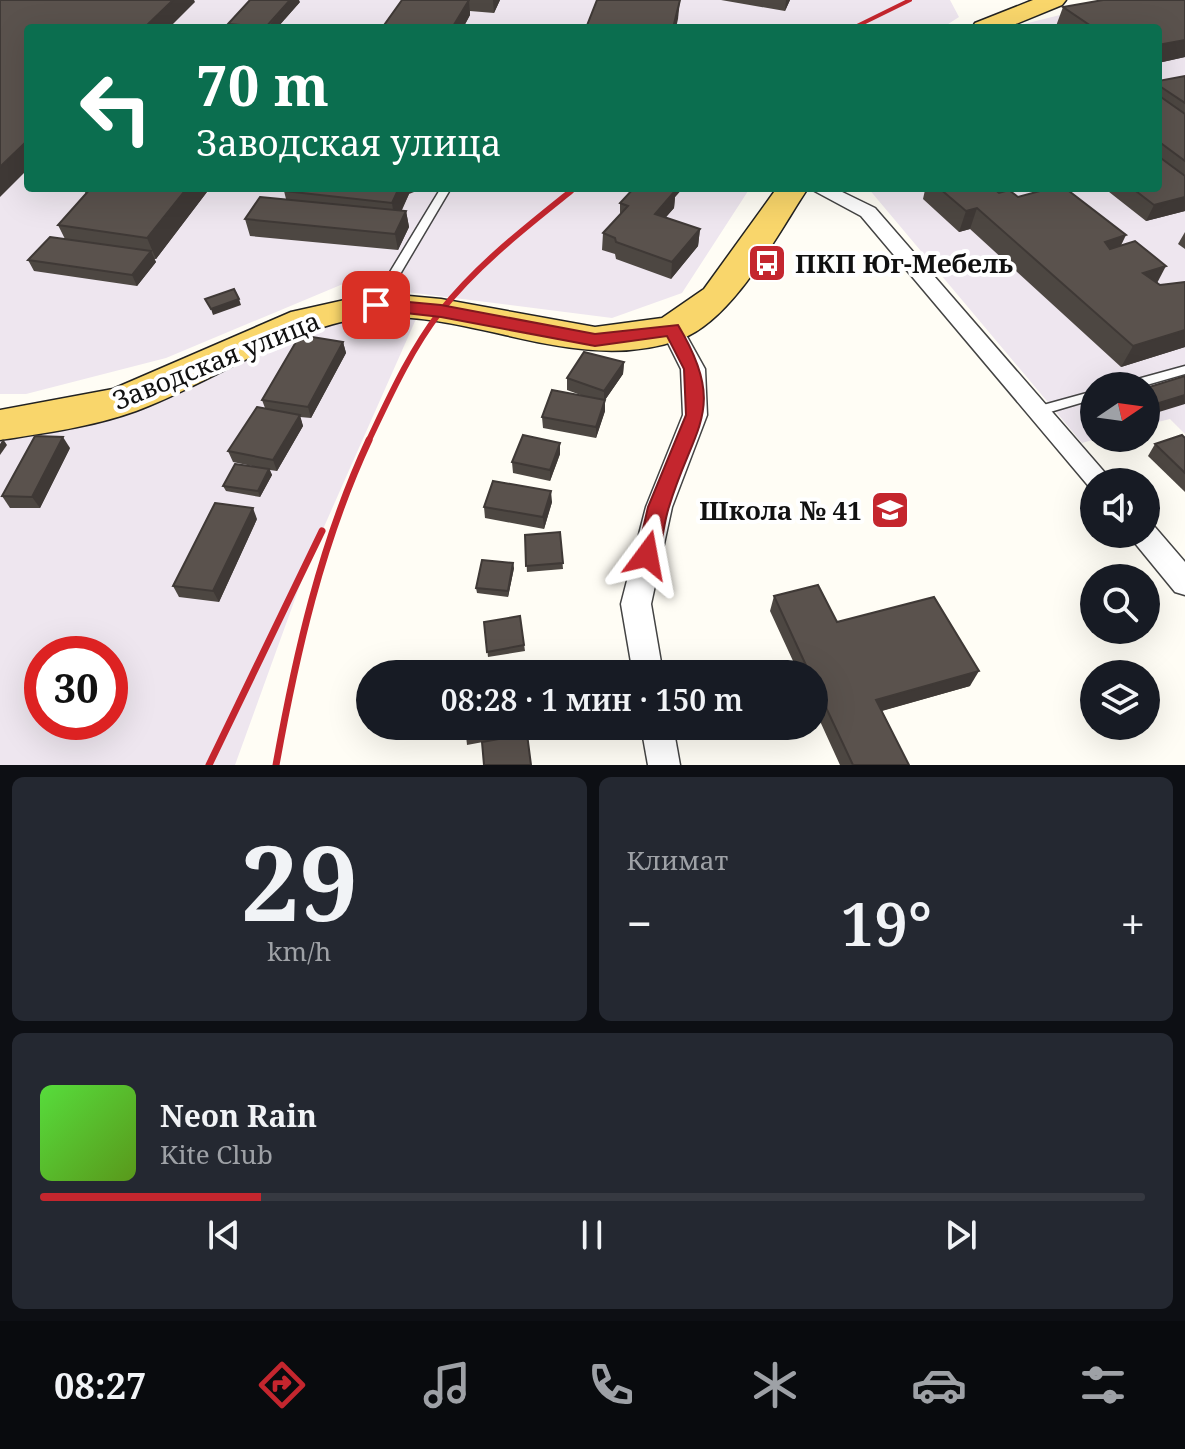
<!DOCTYPE html>
<html lang="ru">
<head>
<meta charset="utf-8">
<style>
	body { margin:0; font-family:"Noto Serif",serif; background:#242831; color:#f1f3f6; height:100vh; display:flex; flex-direction:column; font-size:30px; white-space:nowrap }
	* { box-sizing:border-box; margin:0 }
	p { font-size:26px; color:#9ea1a6 }
	.icon { flex:none; width:44px; height:44px; fill:none; stroke:currentColor; stroke-width:2; stroke-linecap:round; stroke-linejoin:round }
	.map { position:relative; height:765px; overflow:hidden }
	.drawer { display:flex; flex-direction:column; gap:12px; padding:12px; background:#0d0f14; flex:1 }
	.drawer>* { flex:none }
	.hud { position:absolute; left:24px; top:24px; width:1138px; height:168px; border-radius:8px; box-shadow:0 8px 32px #0002; background:#0b6e4f; color:#fff; overflow:hidden }
	.needle { width:52px; rotate:77deg }
	.buttons { position:absolute; left:1080px; top:372px; display:grid; gap:16px }
	.buttons a { display:grid; place-items:center; width:80px; height:80px; border-radius:50%; background:#171b24; box-shadow:0 8px 32px #0002; font-size:40px }
	.speed { position:absolute; left:24px; top:636px; display:flex; gap:16px; font-size:40px; font-weight:700; text-align:center }
	.speed>* { display:grid; place-content:center; width:104px; height:104px; border-radius:50%; background:#171b24; box-shadow:0 8px 32px #0002; line-height:1 }
	.speed .limit { border:12px solid #d22; background:#fff; color:#111 }
	.pin { position:absolute; display:grid; place-items:center; width:68px; height:68px; color:#fff; margin:-34px; border-radius:16px; box-shadow:0 4px 12px #0006 }
	.me { position:absolute; width:88px; margin:-44px; rotate:13deg; stroke-linejoin:round; filter:drop-shadow(0 0 6px #0008) }
	.turn { display:flex; align-items:center; gap:28px; height:168px; padding:0 40px; font-size:36px }
	.turn .icon { width:104px; height:104px; stroke-width:2.5 }
	.turn b { display:block; font-size:56px; line-height:68px }
	.big { font-size:60px; font-weight:600; line-height:1.1 }
	.drawer .card { flex:1; display:flex; flex-direction:column; justify-content:center; gap:12px; min-width:0; padding:0 28px; border-radius:12px; background:#242831 }
	.drawer .dial { align-items:center; gap:0 }
	.dial b { font-size:104px; line-height:1 }
	.song { display:flex; align-items:center; gap:24px }
	.cover { width:96px; height:96px; border-radius:12px; background:linear-gradient(135deg,hsl(110 70% 55%),hsl(90 70% 35%)) }
	.played { height:8px; border-radius:4px; background:linear-gradient(90deg,#c4262e 20%,#363941 20%) }
	.keys { display:flex; justify-content:space-around; direction:ltr }
	.heat { display:flex; justify-content:space-between; align-items:center; font-size:44px; direction:ltr }
	.drawer .tiles { flex:1; display:grid; gap:12px; grid-template-columns:1fr 1fr }
	.card:last-child { grid-column:span 2 }
	.trip { position:absolute; left:356px; top:660px; width:472px; height:80px; border-radius:40px; background:#171b24; box-shadow:0 8px 32px #0002; font-weight:600; line-height:80px; text-align:center }
	.menu { display:flex; height:128px; justify-content:space-around; align-items:center; background:#090b0e; color:#9ea1a6 }
	.menu .icon { width:56px; height:56px }
	.menu .current { color:#c4262e }
	.menu b { font-size:36px; color:#f1f3f6 }
	.map>svg:first-child { display:block }
	.industrial { fill:#eee6ef; fill-rule:evenodd }
	.lines { fill:none; stroke-linecap:round; stroke-linejoin:round }
	.service-casing { stroke:#444; stroke-width:3 }
	.minor-casing { stroke:#444; stroke-width:3 }
	.primary-casing { stroke:#222; stroke-width:3 }
	.service { fill:#fff; fill-rule:evenodd }
	.minor { fill:#fff; fill-rule:evenodd }
	.primary { fill:#f9d66b; fill-rule:evenodd }
	.rail-far2 { stroke:#c4262e; stroke-width:4 }
	.rail-far1 { stroke:#c4262e; stroke-width:6 }
	.rail { stroke:#c4262e; stroke-width:7 }
	.wall { fill:#4d4742 }
	.shaded-wall { fill:#3f3936 }
	.building { fill:#5a524d; stroke:#3f3936; stroke-width:2 }
	.route { fill:#c4262e; stroke:#7f191e; stroke-width:2 }
	.labels { text-anchor:middle; dominant-baseline:central; stroke-width:8; stroke-linejoin:round; paint-order:stroke }
	.poi-label { font-size:26px; font-weight:bold; fill:#111; stroke:#fff; text-anchor:start }
	.street-label { font-size:26px; fill:#111; stroke:#fff }
</style>
</head>
<body>
<div class="map">
<svg width="1185" height="765" viewBox="0 0 1185 765">
	<rect width="100%" height="100%" fill="#fffdf5"/>
	<g class="industrial">
		<path d="M0,0H950L959,17L942,28H28V188H750L682,293L612,318L343,284L166,358L26,394H0Z"/>
		<path d="M1120,0H1185V434L1170,419L1146,425V386H1094V438H1099L1082,443L868,188H1158V28H1008Z"/>
		<path d="M375,314L416,319L308,563L235,765H0V437L304,331ZM42,654H110V722H42Z"/>
	</g>
	<g class="lines">
		<defs>
			<g id="service">
				<path d="M441,188H451L380,308H372L370,305Z"/>
				<path d="M1185,366V374L1143,386H1121L1123,383Z"/>
				<path d="M1094,391V399L1040,415L1036,413L1034,410L1036,407Z"/>
			</g>
			<g id="minor">
				<path d="M809,188H834L875,208L1113,482H1094V490L1091,489L861,216Z"/>
				<path d="M672,321L680,324L705,369L707,415L672,507L651,604L663,674H633L621,604L646,507L683,415L681,369L661,329Z"/>
				<path d="M1146,523L1154,526L1185,562V595L1175,592L1134,542L1130,534H1146Z"/>
				<path d="M641,726H673L680,765H648Z"/>
			</g>
			<g id="primary">
				<path d="M1033,0H1066L1062,5L1006,28H972L975,23Z"/>
				<path d="M777,188H808C778,233 734,319 681,339C581,376 479,313 377,317C301,319 208,385 136,411C92,427 45,433 0,440V410L113,389L291,312L376,293L441,299L595,327L662,318L704,289Z"/>
			</g>
		</defs>
		<use href="#service" class="service-casing"/>
		<use href="#minor" class="minor-casing"/>
		<use href="#primary" class="primary-casing"/>
		<use href="#service" class="service"/>
		<use href="#minor" class="minor"/>
		<use href="#primary" class="primary"/>
		<g class="rail-far2">
			<path d="M853,28L910,0"/>
			<path d="M569,193L575,188"/>
		</g>
		<path class="rail-far1" d="M368,442C389,398 410,351 440,312C477,265 525,228 571,191"/>
		<g class="rail">
			<path d="M209,765L322,531"/>
			<path d="M276,765C296,654 321,543 369,440"/>
		</g>
	</g>
	<g class="wall">
		<path d="M402,0H500L494,13L470,11V15L463,28H382Z"/>
		<path d="M721,0H790L785,11Z"/>
		<path d="M1185,0V57L1158,63V28H1059L1056,26L1063,7Z"/>
		<path d="M300,2L277,28H229L228,24Z"/>
		<path d="M1185,76V211L1146,221L1104,188H1158V81Z"/>
		<path d="M83,188H210L156,259H154L156,262L137,286L34,271L28,260L65,239L58,225L86,194Z"/>
		<path d="M634,188H683L675,197L674,208L665,218L700,229L698,246L671,279L616,259L615,254L602,250L603,233L620,215V203Z"/>
		<path d="M922,188H993L999,193L1018,197L1122,245L1160,285L1185,282V347L1121,367L970,229L959,232L923,199L925,190Z"/>
		<path d="M284,191L409,194L402,210L406,211L409,227L398,250L250,236L245,219L286,199Z"/>
		<path d="M1185,232V249L1178,244Z"/>
		<path d="M343,342L346,353L311,418L300,417L303,426L277,471L270,470L272,475L260,497L226,491L223,486L252,466L233,462L228,451L265,408L262,400Z"/>
		<path d="M624,362L623,374L605,400V411L596,438L543,428L542,417L586,397L567,390V378Z"/>
		<path d="M1185,438V492L1148,456L1155,444Z"/>
		<path d="M560,443V454L550,481L513,473L512,462Z"/>
		<path d="M70,448L40,508H10L2,496Z"/>
		<path d="M552,502L544,529L485,518L484,507Z"/>
		<path d="M257,519L219,602L179,597L173,586Z"/>
		<path d="M560,532L563,569L527,572L525,535Z"/>
		<path d="M514,568L508,597L477,593L476,588Z"/>
		<path d="M774,596L837,622L970,686L882,711L909,765H840L814,708V674H799L770,611Z"/>
		<path d="M520,616L525,651L488,657L484,622Z"/>
		<path d="M465,726H526V734L467,745Z"/>
	</g>
	<g class="shaded-wall">
		<path d="M173,0H194L195,2L169,28H144Z"/>
		<path d="M290,0H299L300,2L277,28H267Z"/>
		<path d="M469,0L470,15L463,28H452Z"/>
		<path d="M493,0H500L494,13Z"/>
		<path d="M680,0L678,19L676,28H673Z"/>
		<path d="M786,0H790L785,11Z"/>
		<path d="M1185,40V57L1158,63V45Z"/>
		<path d="M28,140V169L0,197V167Z"/>
		<path d="M187,188H210L156,259L147,238Z"/>
		<path d="M399,188H424L409,194L395,224L392,203Z"/>
		<path d="M670,188H683L675,197L674,208L654,231L655,214Z"/>
		<path d="M1185,197V211L1146,221L1154,205Z"/>
		<path d="M977,208L970,229L959,232L966,211Z"/>
		<path d="M406,211L409,227L398,250L395,234Z"/>
		<path d="M700,229L698,246L671,279L672,262Z"/>
		<path d="M1126,235L1116,256L1105,242Z"/>
		<path d="M151,251L156,262L137,286L132,275Z"/>
		<path d="M1166,266L1155,287L1143,273Z"/>
		<path d="M239,299L241,305L213,315L211,309Z"/>
		<path d="M1185,330V347L1121,367L1133,346Z"/>
		<path d="M343,342L346,353L311,418L308,407Z"/>
		<path d="M624,362L623,374L605,400V411L596,438V427L604,402V391Z"/>
		<path d="M1185,395V404L1146,416V407Z"/>
		<path d="M300,415L303,426L277,471L273,460Z"/>
		<path d="M63,437L70,448L40,508L32,497Z"/>
		<path d="M3,439L7,445L0,455V444Z"/>
		<path d="M560,443V454L550,481V470Z"/>
		<path d="M269,469L272,475L260,497L258,491Z"/>
		<path d="M551,491L552,502L544,529L543,517Z"/>
		<path d="M253,508L257,519L219,602L213,591Z"/>
		<path d="M513,563L514,568L508,597V591Z"/>
		<path d="M979,671L970,686L870,714L876,700Z"/>
	</g>
	<g class="building">
		<path d="M0,0H173L144,28H28V140L0,167Z"/>
		<path d="M250,0H290L266,27L228,24Z"/>
		<path d="M402,0H469L452,28H382Z"/>
		<path d="M597,0H680L673,28H586Z"/>
		<path d="M1103,0H1185V40L1158,45V28H1094L1063,7Z"/>
		<path d="M1185,76V103L1158,85V81Z"/>
		<path d="M1158,95L1185,114V161L1158,141Z"/>
		<path d="M1158,156L1185,176V197L1154,205L1132,188H1158Z"/>
		<path d="M91,188H187L147,238L58,225Z"/>
		<path d="M286,188H399L392,203L284,191Z"/>
		<path d="M634,188H670L669,189L675,191L655,214L700,229L672,262L616,242L615,238L603,233L628,206L620,203Z"/>
		<path d="M939,188H993L999,193L1009,190L1018,197L1051,188H1065L1126,235L1105,242L1110,249L1135,241L1166,266L1143,273L1160,285L1185,282V330L1133,346L977,208L966,211Z"/>
		<path d="M260,197L406,211L395,234L245,219Z"/>
		<path d="M50,237L151,251L132,275L28,260Z"/>
		<path d="M234,289L239,299L211,309L205,299Z"/>
		<path d="M300,335L343,342L308,407L262,400Z"/>
		<path d="M584,352L624,362L604,391L567,378Z"/>
		<path d="M1185,376V395L1146,407V388Z"/>
		<path d="M552,390L605,400L596,427L542,417Z"/>
		<path d="M257,407L300,415L273,460L228,451Z"/>
		<path d="M523,435L560,443L550,470L512,462Z"/>
		<path d="M1182,435L1185,438V473L1155,444Z"/>
		<path d="M35,436L63,437L32,497L2,496Z"/>
		<path d="M235,464L269,469L258,491L223,486Z"/>
		<path d="M493,481L551,491L543,517L484,507Z"/>
		<path d="M215,503L253,508L213,591L173,586Z"/>
		<path d="M560,532L563,563L526,566L525,535Z"/>
		<path d="M482,560L513,563L508,591L476,588Z"/>
		<path d="M818,585L837,622L934,597L979,671L876,700L909,765H853L814,682V674H810L774,596Z"/>
		<path d="M520,616L524,645L487,652L484,622Z"/>
		<path d="M553,664L554,674H498Z"/>
		<path d="M465,726H514L465,735Z"/>
		<path d="M527,734L531,765H484L482,742Z"/>
	</g>
	<path class="route" d="M376,299L441,305L595,334L678,325C729,410 693,426 669,507C663,525 663,545 655,562H640L637,555L648,507L686,415L684,369L667,336L595,346L441,317L370,309V301Z"/>
	<defs>
		<symbol id="bus-square" viewBox="-11 -11 22 22"><rect x="-9" y="-9" width="18" height="18" rx="4" fill="#c4262e" stroke="#fff"/><path d="M-5-6H5V4H4V6H2V4H-2V6H-4V4H-5ZM-3.5-4V0h7V-4ZM-3.5 1.2v1.5H-2V1.2ZM2 1.2v1.5H3.5V1.2Z" fill="#fff"/></symbol>
		<symbol id="school-square" viewBox="-11 -11 22 22"><rect x="-9" y="-9" width="18" height="18" rx="4" fill="#c4262e" stroke="#fff"/><path d="M0-5L7-2L0 1L-7-2ZM-4 1L0 2.5L4 1V4Q0 6-4 4Z" fill="#fff"/></symbol>
	</defs>
	<g fill-rule="evenodd">
		<use href="#bus-square" x="745" y="241" width="44" height="44"/>
		<use href="#school-square" x="868" y="488" width="44" height="44"/>
	</g>
	<g class="labels">
		<g class="poi-label">
			<text x="795" y="263">ПКП Юг-Мебель</text>
			<text x="862" y="510" text-anchor="end">Школа № 41</text>
		</g>
		<g class="street-label">
			<text transform="translate(216 360) rotate(-22)">Заводская улица</text>
		</g>
	</g>
</svg>
<div class="buttons">
<a><svg class="needle" viewBox="-14 -14 28 28"><path d="M0-13l5 13h-10z" fill="#e53935"/><path d="M0 13l5-13h-10z" fill="#9ea1a6"/></svg></a>
<a><svg class="icon" aria-label="sound" viewBox="0 0 24 24"><path d="M4 9h4l5-4v14l-5-4H4zM17 9q2 3 0 6"/></svg></a>
<a><svg class="icon" aria-label="search" viewBox="0 0 24 24"><circle cx="10" cy="10" r="6"/><path d="M15 15l6 6"/></svg></a>
<a><svg class="icon" aria-label="layers" viewBox="0 0 24 24"><path d="M12 4l9 5-9 5-9-5zM3 14l9 5 9-5"/></svg></a>
</div>
<div class="speed"><div class="limit">30</div></div>
<div class="pin" style="left:376px;top:305px;background:#d93025"><svg class="icon" aria-label="arrive" viewBox="0 0 24 24"><path d="M6 21V4h12l-3 4 3 4H6"/></svg></div>
<svg class="me" style="left:647px;top:555px" viewBox="-20 -20 40 40"><path d="M0-17L14 15 0 8-14 15z" fill="#c4262e" stroke="#fff" stroke-width="4"/></svg>
<div class="trip">08:28 · 1 мин · 150 m</div>
<div class="hud">
<div class="turn"><svg class="icon" aria-label="left" viewBox="0 0 24 24"><path d="M17 20v-9H6M10 6l-5 5 5 5"/></svg><div><b>70 m</b>Заводская улица</div></div>
</div>
</div>
<section class="drawer">
<div class="tiles">
<div class="card dial"><b>29</b><p>km/h</p></div>
<div class="card"><p>Климат</p>
<div class="heat"><a>−</a><b class="big">19°</b><a>+</a></div>
</div>
<div class="card">
<div class="song"><i class="cover"></i><div><b>Neon Rain</b><p>Kite Club</p></div></div>
<div class="played"></div>
<div class="keys"><svg class="icon" aria-label="previous" viewBox="0 0 24 24"><path d="M18 5L8 12l10 7zM5 5v14"/></svg><svg class="icon" aria-label="pause" viewBox="0 0 24 24"><path d="M8 5v14M16 5v14"/></svg><svg class="icon" aria-label="next" viewBox="0 0 24 24"><path d="M6 5l10 7-10 7zM19 5v14"/></svg></div>
</div>
</div>
</section>
<nav class="menu">
<b>08:27</b>
<svg class="icon current" aria-label="directions" viewBox="0 0 24 24"><path d="M12 3l9 9-9 9-9-9zM9 14v-3h6M13 9l2 2-2 2"/></svg>
<svg class="icon" aria-label="music" viewBox="0 0 24 24"><path d="M9 18V5l10-2v13"/><circle cx="6" cy="18" r="3"/><circle cx="16" cy="16" r="3"/></svg>
<svg class="icon" aria-label="phone" viewBox="0 0 24 24"><path d="M5 4h4l2 5-3 2q2 4 5 5l2-3 5 2v4C11 20 4 13 5 4z"/></svg>
<svg class="icon" aria-label="climate" viewBox="0 0 24 24"><path d="M12 3v18M4 7l16 10M4 17L20 7"/></svg>
<svg class="icon" aria-label="car" viewBox="0 0 24 24"><path d="M5 17H2v-5l4-1 3-4h7l3 4 3 1v5h-3M9 17h6M6 11h13"/><circle cx="7" cy="17" r="2"/><circle cx="17" cy="17" r="2"/></svg>
<svg class="icon" aria-label="filters" viewBox="0 0 24 24"><path d="M4 7h16M4 17h16"/><circle cx="9" cy="7" r="2"/><circle cx="15" cy="17" r="2"/></svg>
</nav>
</body>
</html>
